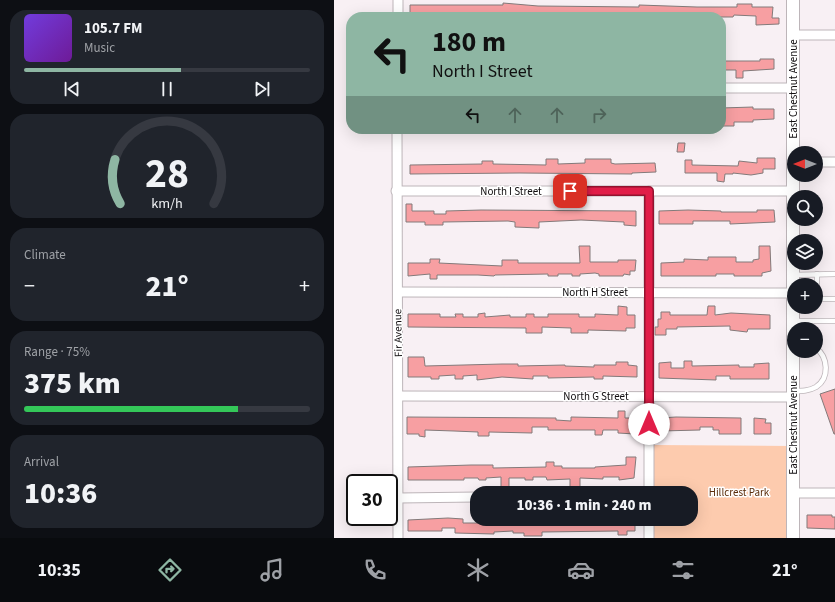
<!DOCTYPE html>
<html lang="en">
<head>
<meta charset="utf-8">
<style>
	body { margin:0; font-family:"Source Sans 3",sans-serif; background:#20242c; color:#f1f3f6; height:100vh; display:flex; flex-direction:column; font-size:15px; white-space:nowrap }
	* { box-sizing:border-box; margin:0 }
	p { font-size:13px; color:#9ea1a6 }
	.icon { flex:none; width:22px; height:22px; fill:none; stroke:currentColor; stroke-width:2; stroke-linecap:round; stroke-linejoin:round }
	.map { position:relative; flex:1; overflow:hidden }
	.sheet { display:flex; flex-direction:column; gap:10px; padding:10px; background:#0d0f14; width:334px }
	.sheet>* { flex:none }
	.guide { position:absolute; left:12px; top:12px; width:380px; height:122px; border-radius:16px; box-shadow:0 4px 16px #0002; background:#8eb6a3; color:#111; overflow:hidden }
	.needle { width:26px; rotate:270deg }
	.controls { position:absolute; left:453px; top:146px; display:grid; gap:8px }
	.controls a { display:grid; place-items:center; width:36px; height:36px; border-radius:50%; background:#171b24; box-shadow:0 4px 16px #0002; font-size:20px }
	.speed { position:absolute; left:12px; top:474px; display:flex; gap:8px; font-size:20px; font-weight:700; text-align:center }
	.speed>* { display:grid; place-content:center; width:52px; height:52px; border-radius:50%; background:#171b24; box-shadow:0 4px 16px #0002; line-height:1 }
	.speed .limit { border:2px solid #111; border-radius:6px; background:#fff; color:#111 }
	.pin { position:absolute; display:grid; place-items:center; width:34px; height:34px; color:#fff; margin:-17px; border-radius:8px; box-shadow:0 2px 6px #0006 }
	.me { position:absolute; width:44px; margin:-22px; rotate:0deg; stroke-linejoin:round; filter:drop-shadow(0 0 3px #0008) }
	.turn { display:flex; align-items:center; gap:14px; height:84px; padding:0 20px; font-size:18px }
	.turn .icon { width:52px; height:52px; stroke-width:2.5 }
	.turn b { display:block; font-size:28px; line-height:34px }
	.lanes { display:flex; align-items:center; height:38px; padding:0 20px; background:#0003; justify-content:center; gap:20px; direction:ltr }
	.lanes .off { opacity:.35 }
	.big { font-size:30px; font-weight:800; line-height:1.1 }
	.sheet .widget { flex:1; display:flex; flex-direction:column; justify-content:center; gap:6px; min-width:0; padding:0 14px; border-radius:16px; background:#20242c }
	.sheet .dial { align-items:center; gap:0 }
	.dial svg { height:104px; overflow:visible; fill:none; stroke:#363941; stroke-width:7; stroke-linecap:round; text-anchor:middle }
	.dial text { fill:#f1f3f6; stroke:none }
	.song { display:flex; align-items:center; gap:12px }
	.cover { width:48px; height:48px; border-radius:6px; background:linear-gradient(135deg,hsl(260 70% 55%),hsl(280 70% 35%)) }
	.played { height:4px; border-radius:2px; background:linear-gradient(90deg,#8eb6a3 55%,#363941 55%) }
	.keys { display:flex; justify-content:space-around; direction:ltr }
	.heat { display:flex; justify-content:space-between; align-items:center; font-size:22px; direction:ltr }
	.charge { height:6px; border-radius:3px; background:linear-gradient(90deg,#34c759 75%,#363941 0) }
	.trip { position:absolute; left:136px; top:486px; width:228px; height:40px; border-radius:16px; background:#171b24; box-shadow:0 4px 16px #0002; font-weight:800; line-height:40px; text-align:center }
	.tab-bar { display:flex; height:64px; justify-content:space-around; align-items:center; background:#090b0e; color:#9ea1a6 }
	.tab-bar .icon { width:28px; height:28px }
	.tab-bar .current { color:#8eb6a3 }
	.tab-bar b { font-size:18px; color:#f1f3f6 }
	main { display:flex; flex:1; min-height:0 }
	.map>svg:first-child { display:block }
	.green { fill:#fdcbae }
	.building { fill:#f79fa2; stroke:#837a7a }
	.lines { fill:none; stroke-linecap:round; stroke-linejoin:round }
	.service-casing { stroke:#bdb5b9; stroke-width:6 }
	.minor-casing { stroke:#bdb5b9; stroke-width:11 }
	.tertiary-casing { stroke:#bdb5b9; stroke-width:14 }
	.service { stroke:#fff; stroke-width:4.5 }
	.minor { stroke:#fff; stroke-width:9 }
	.tertiary { stroke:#fff; stroke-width:12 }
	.route-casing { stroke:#92132f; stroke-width:10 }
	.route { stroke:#e11d48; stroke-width:7 }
	.labels { text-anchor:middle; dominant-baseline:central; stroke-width:3; stroke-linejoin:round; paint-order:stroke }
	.street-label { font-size:11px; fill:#100d0f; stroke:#fff }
	.park-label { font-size:11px; fill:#5b2d0b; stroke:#fff }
</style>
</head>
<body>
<main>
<section class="sheet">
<div class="widget">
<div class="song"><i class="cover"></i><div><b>105.7 FM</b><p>Music</p></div></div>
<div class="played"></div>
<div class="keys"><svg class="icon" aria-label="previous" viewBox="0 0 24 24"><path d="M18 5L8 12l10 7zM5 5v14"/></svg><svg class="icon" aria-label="pause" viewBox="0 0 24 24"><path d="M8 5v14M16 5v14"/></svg><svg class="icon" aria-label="next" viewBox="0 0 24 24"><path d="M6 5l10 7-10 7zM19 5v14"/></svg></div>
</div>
<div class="widget dial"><svg viewBox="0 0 100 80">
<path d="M14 69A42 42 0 1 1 86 69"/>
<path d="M14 69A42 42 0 0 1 10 35" stroke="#8eb6a3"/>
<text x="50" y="56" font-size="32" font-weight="700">28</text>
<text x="50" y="72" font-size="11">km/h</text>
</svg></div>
<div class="widget"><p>Climate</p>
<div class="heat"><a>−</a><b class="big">21°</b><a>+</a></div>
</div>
<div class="widget"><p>Range · 75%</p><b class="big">375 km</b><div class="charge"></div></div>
<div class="widget"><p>Arrival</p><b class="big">10:36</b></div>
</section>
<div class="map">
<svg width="501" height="538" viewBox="0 0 501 538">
	<rect width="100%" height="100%" fill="#f8f0f4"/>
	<path class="green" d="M320,445L456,446L455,538H320V519H357V493H320Z"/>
	<g class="building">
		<path d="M169,3L204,6L305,7V5L363,7H403V4H418V7H439L438,18H445V24L422,25V16L400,15L399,17H286L226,13H179L178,16H169V14L76,13V5H169Z"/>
		<path d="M426,59H440V69L409,71V78H402V70H387V61H426Z"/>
		<path d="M419,107V109H440V119L419,120V122H400V126H387V108Z"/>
		<path d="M344,143H351L350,152H343Z"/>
		<path d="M423,158H441V169H429V173L417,175L399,173V174H391L390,182L383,181V173H351V160H358V165L404,166L405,161L423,163Z"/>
		<path d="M212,159H224V164L251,163V159H277V163L281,164L321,163L322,172L298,173V174L186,173L76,174V165L148,164V161H159V164L212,165Z"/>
		<path d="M72,204H78V211H100V214H112V211L147,210L302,211V226L290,225V222L247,220L205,222V228L181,227V222L174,221L109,222V225H91V222H72Z"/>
		<path d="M354,210L387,211V212H423V210H440L441,222L396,224V221H359V224H325V211Z"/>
		<path d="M245,246H256V262H284V260H302L301,271H296V275L290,274L289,276H265V274L261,273L246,274V276H238V274H224V276H214V274L161,275L160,276L144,275H103V279H96V274L74,276V263H96V259H106L105,263L168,266V260H184V263H246Z"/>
		<path d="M425,246H436L437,271L428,273V276H400V274H382V276H327V263L350,262V259L374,260V257H402V262H419V260L425,259Z"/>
		<path d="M284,306L293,307V315H301V328H292V331L254,330V333H237V328L208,327V333H192V328L74,327V314H106V317H122L121,314H129V317H144V314L151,313V317L176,315V317H192V314H200V317H214V314H245V317H261V314L284,315Z"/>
		<path d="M374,306H381V315L397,313L436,315V329H414L413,332L396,330V326L343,327V329H332V335H321V327H324V319H327V312H336V315H373Z"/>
		<path d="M74,357H90L91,366L168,364H184V366L231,365V366L260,367V365H282V362H294V365L303,366V377L269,376V379H260V377L214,378V376H199V379L168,377L143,380V375L129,376V379H121V375L105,376V379H97V377H74Z"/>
		<path d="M350,361H358V366L405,365V367H420V364L435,363V379H396V376H382V380L325,378V363L337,362V368H350Z"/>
		<path d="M501,389V434H500L486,394Z"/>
		<path d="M284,411H291V418H301V434L284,433V430H269L268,435H261V430H214V427H198V433L155,432V436H144V432L120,431L91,430V437L85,436V434H73V417L222,418V420L237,421V417L284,418Z"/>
		<path d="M342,417L407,418V434H385V430H379V427H366V430L327,431L326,418Z"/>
		<path d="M420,418L432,419L431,423H437V434H420Z"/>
		<path d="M292,457H302L300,478L285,480V477H269V479L246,478V488H236V479L213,480L212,477H199V480H191V478H175V488H167V477L152,478V480H145L144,478H130V480H74V467L137,465H159V468L212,467V462H220V466H228V468H261V467L292,465Z"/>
		<path d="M473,515H498V517H501V529L473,528Z"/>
		<path d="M114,518L129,519V523H144V519H231V523L261,522V520L301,519V531H293V535H284V531L208,532V536H190V533H179V531L160,532V534L121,533V528H108V531H74V520Z"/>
	</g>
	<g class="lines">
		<defs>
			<g id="service">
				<path d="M483,274V299H501"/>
				<path d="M459,275L501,274"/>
				<path d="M460,321H501"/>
				<path d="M460,391C468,391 475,391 482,387C496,378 494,357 482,348"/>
			</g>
			<g id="minor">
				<path d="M64,17V0"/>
				<path d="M459,35H501"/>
				<path d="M387,88H459"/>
				<path d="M63,129L64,538"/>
				<path d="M482,162H501"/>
				<path d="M62,191H459"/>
				<path d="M64,292L458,293"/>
				<path d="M65,396L458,397"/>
				<path d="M315,493V191"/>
				<path d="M459,493H501"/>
				<path d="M65,498L143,497"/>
				<path d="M315,519V538"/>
			</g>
			<path id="tertiary" d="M459,538V0"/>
		</defs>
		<use href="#service" class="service-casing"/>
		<use href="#minor" class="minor-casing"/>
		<use href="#tertiary" class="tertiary-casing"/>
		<use href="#service" class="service"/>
		<use href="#minor" class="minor"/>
		<use href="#tertiary" class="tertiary"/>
	</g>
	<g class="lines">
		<defs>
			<path id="route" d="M236,191H315V424"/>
		</defs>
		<use href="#route" class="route-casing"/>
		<use href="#route" class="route"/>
	</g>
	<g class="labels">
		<g class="street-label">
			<text transform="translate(459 89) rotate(-90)">East Chestnut Avenue</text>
			<text x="177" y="191">North I Street</text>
			<text x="261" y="292">North H Street</text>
			<text transform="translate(64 333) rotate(-91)">Fir Avenue</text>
			<text x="262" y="396">North G Street</text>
			<text transform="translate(459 425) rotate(-90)">East Chestnut Avenue</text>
		</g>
		<g class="park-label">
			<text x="405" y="492">Hillcrest Park</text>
		</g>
	</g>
</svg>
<div class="controls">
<a><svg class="needle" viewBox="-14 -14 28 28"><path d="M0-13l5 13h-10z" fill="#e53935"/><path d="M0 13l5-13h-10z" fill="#9ea1a6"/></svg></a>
<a><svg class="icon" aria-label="search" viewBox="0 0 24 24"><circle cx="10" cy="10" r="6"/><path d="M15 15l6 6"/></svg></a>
<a><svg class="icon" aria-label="layers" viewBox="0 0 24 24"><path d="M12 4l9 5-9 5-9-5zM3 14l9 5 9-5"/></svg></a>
<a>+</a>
<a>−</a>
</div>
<div class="speed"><div class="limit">30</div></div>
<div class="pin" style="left:236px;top:191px;background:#d93025"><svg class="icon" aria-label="arrive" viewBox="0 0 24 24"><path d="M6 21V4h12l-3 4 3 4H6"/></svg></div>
<svg class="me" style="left:315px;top:424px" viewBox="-20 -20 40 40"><circle r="19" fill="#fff"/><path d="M0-13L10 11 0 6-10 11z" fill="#e11d48"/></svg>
<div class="trip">10:36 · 1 min · 240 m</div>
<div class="guide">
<div class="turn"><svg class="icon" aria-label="left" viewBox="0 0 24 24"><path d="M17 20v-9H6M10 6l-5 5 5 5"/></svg><div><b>180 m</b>North I Street</div></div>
<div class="lanes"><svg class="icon" aria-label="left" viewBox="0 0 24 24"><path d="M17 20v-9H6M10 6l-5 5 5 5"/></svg><svg class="icon off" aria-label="ahead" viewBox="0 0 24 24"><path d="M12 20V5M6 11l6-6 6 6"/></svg><svg class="icon off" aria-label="ahead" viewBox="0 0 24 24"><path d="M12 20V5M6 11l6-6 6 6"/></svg><svg class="icon off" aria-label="right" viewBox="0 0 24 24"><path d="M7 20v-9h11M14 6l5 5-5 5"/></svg></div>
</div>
</div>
</main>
<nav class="tab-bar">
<b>10:35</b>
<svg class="icon current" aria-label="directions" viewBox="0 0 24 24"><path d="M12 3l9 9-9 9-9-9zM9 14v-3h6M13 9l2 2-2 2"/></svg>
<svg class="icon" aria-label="music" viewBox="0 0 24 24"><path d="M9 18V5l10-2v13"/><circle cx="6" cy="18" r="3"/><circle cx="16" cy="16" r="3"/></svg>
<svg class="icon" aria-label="phone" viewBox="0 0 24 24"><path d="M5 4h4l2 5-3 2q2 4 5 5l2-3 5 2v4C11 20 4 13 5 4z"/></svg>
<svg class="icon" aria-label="climate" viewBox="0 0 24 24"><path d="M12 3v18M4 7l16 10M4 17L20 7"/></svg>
<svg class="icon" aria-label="car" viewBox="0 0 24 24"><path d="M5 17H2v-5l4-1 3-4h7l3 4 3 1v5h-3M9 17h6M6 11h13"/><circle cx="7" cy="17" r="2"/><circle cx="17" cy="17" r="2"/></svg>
<svg class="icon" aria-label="filters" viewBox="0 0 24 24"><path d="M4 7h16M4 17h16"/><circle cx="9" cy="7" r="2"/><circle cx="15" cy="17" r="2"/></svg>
<b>21°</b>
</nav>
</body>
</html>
